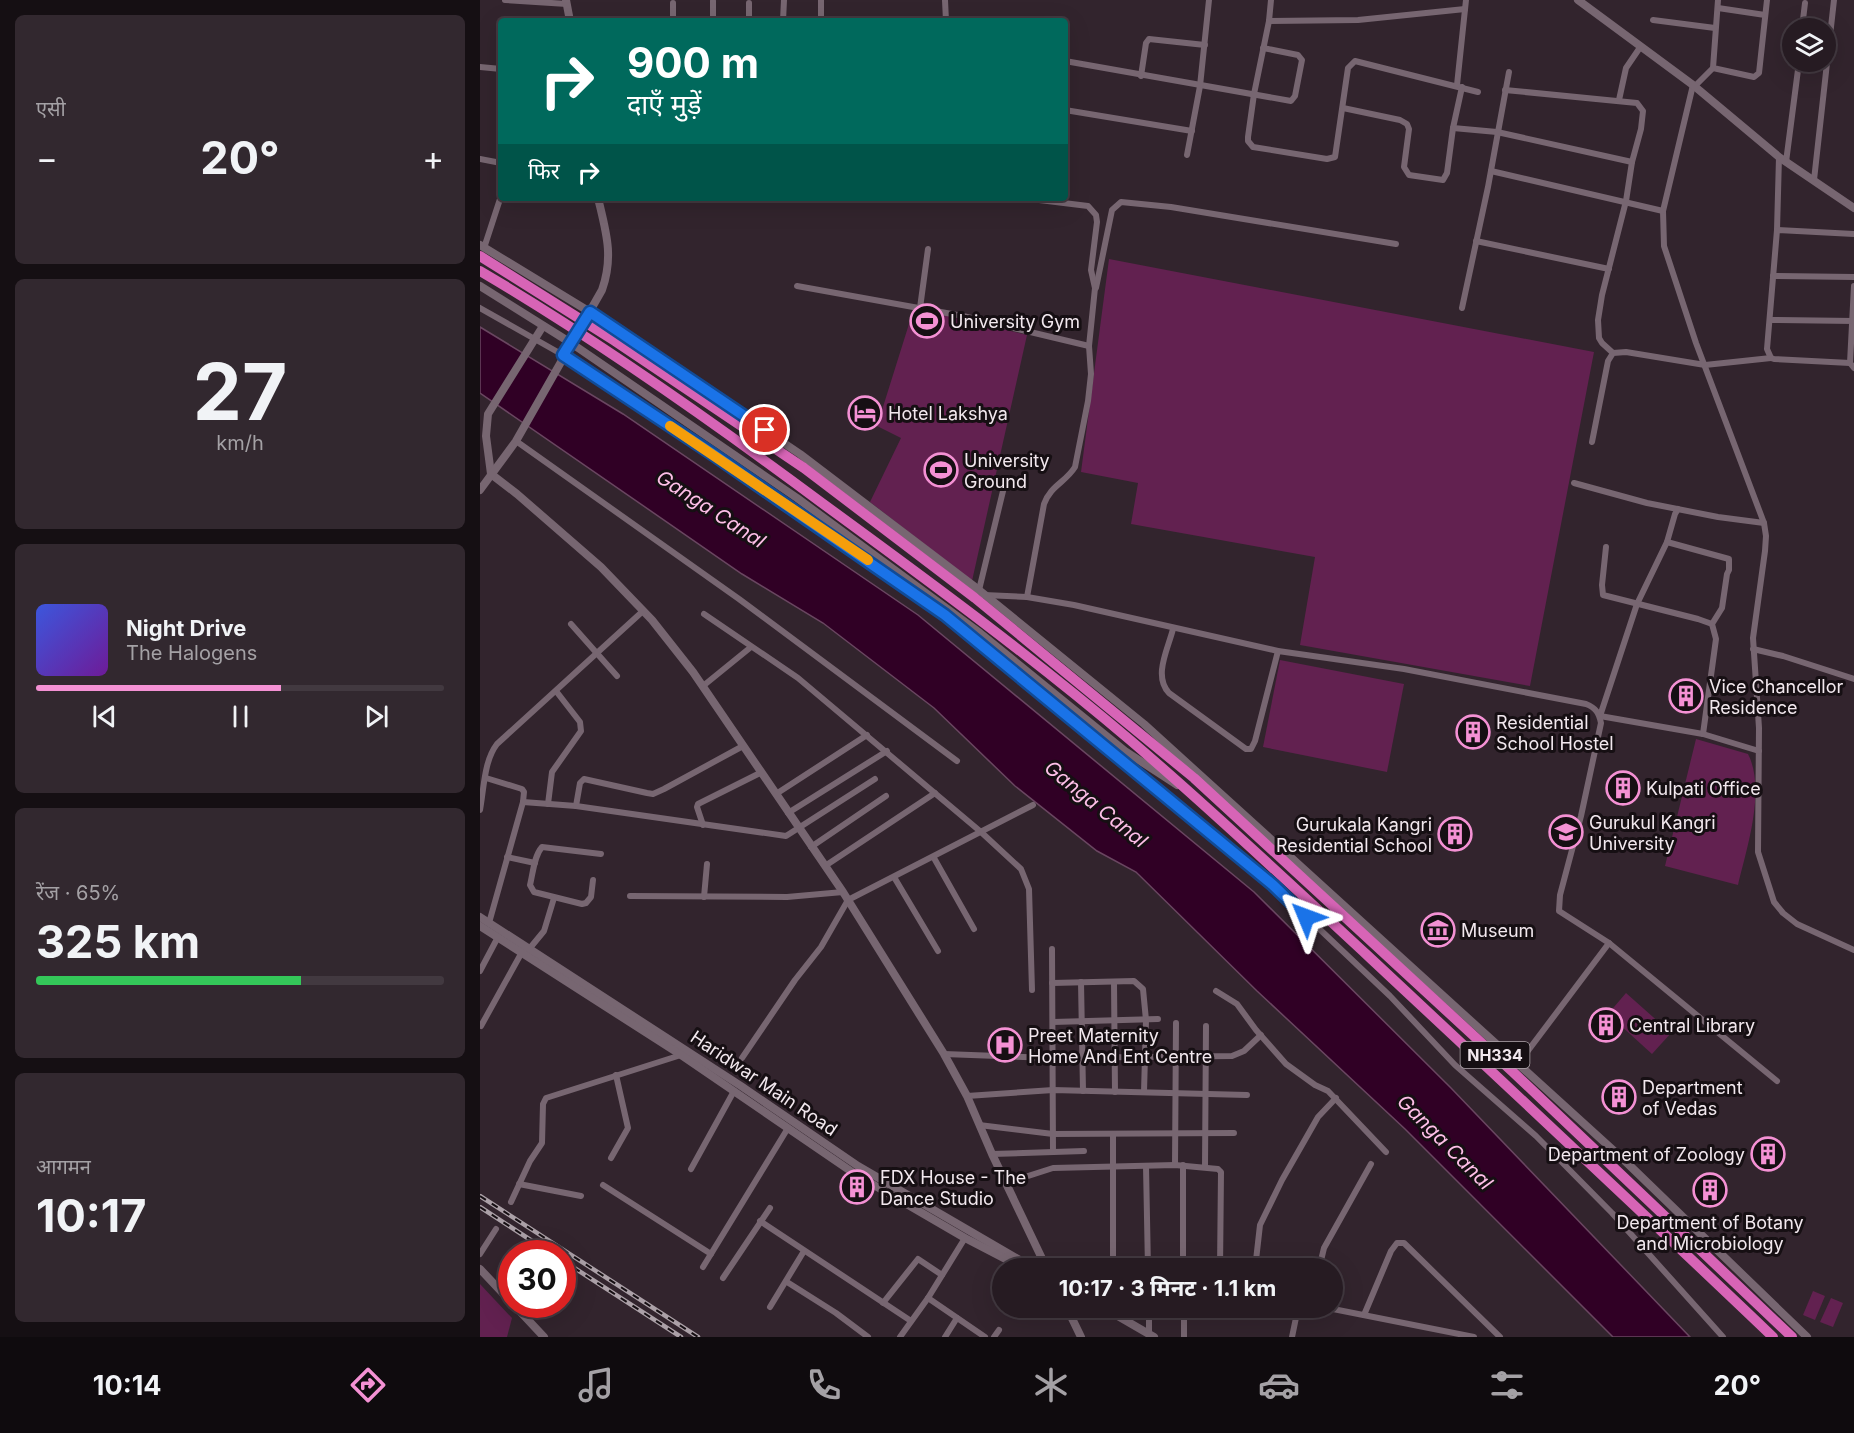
<!DOCTYPE html>
<html lang="hi">
<head>
<meta charset="utf-8">
<style>
	body { margin:0; font-family:Inter,"Noto Sans Devanagari",sans-serif; background:#32282f; color:#f1f3f6; height:100vh; display:flex; flex-direction:column; font-size:22px; white-space:nowrap }
	* { box-sizing:border-box; margin:0 }
	p { font-size:20px; color:#a4a1a5 }
	.icon { flex:none; width:33px; height:33px; fill:none; stroke:currentColor; stroke-width:2; stroke-linecap:round; stroke-linejoin:round }
	.map { position:relative; flex:1; overflow:hidden }
	.side { display:flex; flex-direction:column; gap:15px; padding:15px; background:#150f13; width:480px }
	.side>* { flex:none }
	.guide { position:absolute; left:18px; top:18px; width:570px; height:183px; border-radius:6px; box-shadow:0 6px 24px #0002,0 0 0 2px #423940; background:#00695c; color:#fff; overflow:hidden }
	.fabs { position:absolute; left:1302px; top:18px; display:grid; gap:12px }
	.fabs a { display:grid; place-items:center; width:54px; height:54px; border-radius:50%; background:#261b22; box-shadow:0 6px 24px #0002,0 0 0 2px #423940; font-size:30px }
	.speed { position:absolute; left:18px; top:1240px; display:flex; gap:12px; font-size:30px; font-weight:700; text-align:center }
	.speed>* { display:grid; place-content:center; width:78px; height:78px; border-radius:50%; background:#261b22; box-shadow:0 6px 24px #0002,0 0 0 2px #423940; line-height:1 }
	.speed .limit { border:9px solid #d22; background:#fff; color:#111 }
	.pin { position:absolute; display:grid; place-items:center; width:51px; height:51px; color:#fff; margin:-26px; border:3px solid #fff; border-radius:50%; box-shadow:0 2px 6px #0007 }
	.me { position:absolute; width:66px; margin:-33px; rotate:314deg; stroke-linejoin:round; filter:drop-shadow(0 0 4px #0008) }
	.turn { display:flex; align-items:center; gap:21px; height:126px; padding:0 30px; font-size:27px }
	.turn .icon { width:78px; height:78px; stroke-width:2.5 }
	.turn b { display:block; font-size:42px; line-height:51px }
	.then { display:flex; align-items:center; height:57px; padding:0 30px; background:#0003; gap:12px; font-size:22px }
	.big { font-size:45px; font-weight:700; line-height:1.1 }
	.side .widget { flex:1; display:flex; flex-direction:column; justify-content:center; gap:9px; min-width:0; padding:0 21px; border-radius:9px; background:#32282f }
	.side .dial { align-items:center; gap:0 }
	.dial b { font-size:78px; line-height:1 }
	.song { display:flex; align-items:center; gap:18px }
	.cover { width:72px; height:72px; border-radius:9px; background:linear-gradient(135deg,hsl(230 70% 55%),hsl(280 70% 35%)) }
	.played { height:6px; border-radius:3px; background:linear-gradient(90deg,#f491d4 60%,#423940 60%) }
	.keys { display:flex; justify-content:space-around; direction:ltr }
	.heat { display:flex; justify-content:space-between; align-items:center; font-size:33px; direction:ltr }
	.charge { height:9px; border-radius:4px; background:linear-gradient(90deg,#34c759 65%,#423940 0) }
	.trip { position:absolute; left:512px; top:1258px; width:351px; height:60px; border-radius:30px; background:#261b22; box-shadow:0 6px 24px #0002,0 0 0 2px #423940; font-weight:700; line-height:60px; text-align:center }
	.tabs { display:flex; height:96px; justify-content:space-around; align-items:center; background:#0f0b0e; color:#a4a1a5 }
	.tabs .icon { width:42px; height:42px }
	.tabs .current { color:#f491d4 }
	.tabs b { font-size:27px; color:#f1f3f6 }
	main { display:flex; flex:1; min-height:0 }
	.map>svg:first-child { display:block }
	.green { fill:#622150 }
	.water { fill:#300025; stroke:#6a4661; stroke-width:1.5 }
	.lines { fill:none; stroke-linecap:round; stroke-linejoin:round }
	.street { stroke:#776671; stroke-width:6 }
	.secondary { stroke:#776671; stroke-width:8 }
	.highway { stroke:#d764b6; stroke-width:10 }
	.rail-casing { stroke:#aba0a7; stroke-width:4.5 }
	.rail { stroke:#160f13; stroke-width:2; stroke-dasharray:7; stroke-linecap:butt }
	.route-casing { stroke:#114b97; stroke-width:15 }
	.route { stroke:#1a73e8; stroke-width:10 }
	.slow { stroke:#f59e0b; stroke-width:10 }
	.labels { text-anchor:middle; dominant-baseline:central; stroke-width:6; stroke-linejoin:round; paint-order:stroke }
	.shield { fill:#160f13; stroke:#b0a7ac; stroke-width:1.5 }
	.shield-label { font-size:16px; font-weight:bold; fill:#f2e8ee }
	.poi-label { font-size:18px; fill:#f2e8ee; stroke:#160f13; text-anchor:start }
	.street-label { font-size:18px; fill:#f2e8ee; stroke:#160f13 }
	.water-label { font-size:20px; font-style:italic; fill:#febfe8; stroke:#160f13 }
</style>
</head>
<body>
<main>
<section class="side">
<div class="widget"><p>एसी</p>
<div class="heat"><a>−</a><b class="big">20°</b><a>+</a></div>
</div>
<div class="widget dial"><b>27</b><p>km/h</p></div>
<div class="widget">
<div class="song"><i class="cover"></i><div><b>Night Drive</b><p>The Halogens</p></div></div>
<div class="played"></div>
<div class="keys"><svg class="icon" aria-label="previous" viewBox="0 0 24 24"><path d="M18 5L8 12l10 7zM5 5v14"/></svg><svg class="icon" aria-label="pause" viewBox="0 0 24 24"><path d="M8 5v14M16 5v14"/></svg><svg class="icon" aria-label="next" viewBox="0 0 24 24"><path d="M6 5l10 7-10 7zM19 5v14"/></svg></div>
</div>
<div class="widget"><p>रेंज · 65%</p><b class="big">325 km</b><div class="charge"></div></div>
<div class="widget"><p>आगमन</p><b class="big">10:17</b></div>
</section>
<div class="map">
<svg width="1374" height="1337" viewBox="0 0 1374 1337">
	<rect width="100%" height="100%" fill="#32242d"/>
	<g class="green">
		<path d="M629,259L1114,352L1050,686L820,645L835,557L651,524L658,483L601,472Z"/>
		<path d="M434,308L547,335L492,581L390,502L421,438L397,426Z"/>
		<path d="M800,660L924,684L907,772L783,747Z"/>
		<path d="M1216,739L1268,754C1286,789 1267,848 1258,885L1185,866Z"/>
		<path d="M1146,993L1191,1033L1172,1054L1128,1014Z"/>
		<path d="M0,1284L32,1318L27,1337H0Z"/>
		<path d="M1333,1291L1345,1296L1335,1320L1323,1315Z"/>
		<path d="M1351,1298L1363,1303L1353,1327L1340,1322Z"/>
	</g>
	<path class="water" d="M0,327L143,414L438,615L774,892L971,1088L1210,1337H1133L925,1129L777,991L656,872L617,851L535,786L454,708L343,623L262,574L0,393Z"/>
	<g class="lines">
		<g class="street">
			<path d="M25,0L87,4"/>
			<path d="M465,0L466,21"/>
			<path d="M791,0L789,21L774,94L768,137V141L773,147L847,159L855,157L868,68L875,61L998,92"/>
			<path d="M1238,0L1233,68L1274,77L1279,73L1287,0"/>
			<path d="M1238,8L1285,15"/>
			<path d="M1173,20L1235,28"/>
			<path d="M193,21V3"/>
			<path d="M233,21V1"/>
			<path d="M269,21V3"/>
			<path d="M303,21L304,0"/>
			<path d="M341,21V0"/>
			<path d="M789,21L878,20L985,9"/>
			<path d="M1322,28L1325,3"/>
			<path d="M585,61L811,101L815,96L822,60L818,55L783,48"/>
			<path d="M0,67L21,69"/>
			<path d="M661,76L666,43L669,39L725,45"/>
			<path d="M977,85L986,0"/>
			<path d="M1213,85L1183,211L1184,246L1216,343L1284,523L1286,536L1285,551L1273,638L1279,728L1278,852L1294,902L1303,913L1317,924L1374,950"/>
			<path d="M1215,86L1233,68"/>
			<path d="M1025,90L1157,103L1163,111L1161,129L1152,162L1146,201L1122,295L1118,320L1119,338L1122,343L1133,353"/>
			<path d="M1139,100L1146,68L1161,46"/>
			<path d="M863,108L920,120L927,124L929,129L924,167L929,175L963,180L967,173L973,128L982,87"/>
			<path d="M585,110L712,131"/>
			<path d="M973,128L1017,132L1152,162"/>
			<path d="M707,155L720,86L729,0"/>
			<path d="M0,159L21,163"/>
			<path d="M1306,162L1319,62"/>
			<path d="M1011,171L1183,211"/>
			<path d="M1334,180L1354,0"/>
			<path d="M543,198L608,206L616,215L617,222L611,270L615,288L609,346L611,374L608,401L595,467C585,483 571,485 564,504L547,597"/>
			<path d="M1297,230L1299,157"/>
			<path d="M996,241L1129,269"/>
			<path d="M4,248L21,196"/>
			<path d="M1293,276L1374,277"/>
			<path d="M317,286L483,316L609,346"/>
			<path d="M1374,286L1370,363L1374,368"/>
			<path d="M616,288L632,210L641,202L691,207L916,244"/>
			<path d="M0,308L83,355L356,538L465,615L619,740L793,885L910,996L975,1065L1056,1136L1132,1213L1243,1337"/>
			<path d="M440,308L448,249"/>
			<path d="M982,308L1008,187L1029,72"/>
			<path d="M1290,320L1374,321"/>
			<path d="M1370,363L1294,359L1291,358L1287,349L1297,230L1374,234"/>
			<path d="M36,441L259,599L477,761"/>
			<path d="M1112,442L1128,361L1133,353L1146,352L1225,365L1291,358"/>
			<path d="M1094,483L1167,503L1238,517L1284,523"/>
			<path d="M1198,509L1195,514L1187,542L1157,604L1120,716L1223,734L1279,751"/>
			<path d="M1187,542L1249,559V570L1247,574L1242,608L1232,624L1236,639L1223,734"/>
			<path d="M1126,547L1122,585L1123,595L1218,619L1232,624"/>
			<path d="M499,590L524,487"/>
			<path d="M504,595L547,597L594,605L798,651L924,669L1106,704C1116,708 1119,713 1121,723L1101,816L1080,895L1079,911L1129,943L1297,1081"/>
			<path d="M224,614L318,678L501,832L541,869L549,889L552,990"/>
			<path d="M91,624L137,676"/>
			<path d="M693,629C688,649 673,676 689,693L766,749H771L775,741L798,651"/>
			<path d="M1273,649L1303,656L1374,679"/>
			<path d="M223,686L271,647"/>
			<path d="M6,778L42,789L44,792L43,802L9,923"/>
			<path d="M296,794L387,735"/>
			<path d="M43,802L96,806L306,836L395,779"/>
			<path d="M68,804L72,772L101,731L100,722L76,691"/>
			<path d="M96,806L100,783L104,779L167,793L173,794L184,789L263,746"/>
			<path d="M0,810C4,788 4,761 17,744L163,611"/>
			<path d="M308,813L407,751"/>
			<path d="M223,825L217,807L218,804L280,773"/>
			<path d="M331,847L406,796"/>
			<path d="M27,857L55,863"/>
			<path d="M454,858L494,929"/>
			<path d="M345,866L455,793"/>
			<path d="M414,877L458,951"/>
			<path d="M113,880L111,897L106,903L102,904L54,892L50,885C53,873 54,856 62,847L121,854"/>
			<path d="M150,896L307,897L363,892"/>
			<path d="M224,897L227,864"/>
			<path d="M50,948L64,931L74,898"/>
			<path d="M572,949L573,1152"/>
			<path d="M0,971L18,937"/>
			<path d="M601,982L603,1091"/>
			<path d="M634,982L635,1092"/>
			<path d="M572,983L654,981L663,989L666,1020L664,1092"/>
			<path d="M736,991L757,1004L776,1030L806,1064L835,1085L848,1091L906,1152"/>
			<path d="M573,1022L678,1019"/>
			<path d="M1,1026L42,952"/>
			<path d="M464,1054L573,1058L752,1056L764,1051L781,1035"/>
			<path d="M262,1058L315,980L341,947L368,900L553,805"/>
			<path d="M1038,1064L1129,943"/>
			<path d="M487,1096L573,1090L767,1095"/>
			<path d="M499,1125L573,1134L754,1133"/>
			<path d="M633,1134V1269"/>
			<path d="M512,1154L604,1151"/>
			<path d="M131,1158L148,1128L136,1075"/>
			<path d="M695,1165L696,1023"/>
			<path d="M703,1165V1269"/>
			<path d="M666,1166L668,1269"/>
			<path d="M725,1166L726,1026"/>
			<path d="M211,1169L254,1091"/>
			<path d="M526,1183L573,1168L695,1165L738,1169L741,1172L740,1269"/>
			<path d="M39,1184L101,1196"/>
			<path d="M123,1185L231,1254"/>
			<path d="M31,1202L50,1161L62,1143L63,1104L66,1098L201,1055"/>
			<path d="M280,1221L431,1321"/>
			<path d="M0,1254L16,1229"/>
			<path d="M223,1267L308,1128"/>
			<path d="M775,1269L780,1225L802,1180L838,1117L856,1098"/>
			<path d="M839,1269L844,1248L891,1164"/>
			<path d="M243,1278L290,1208"/>
			<path d="M307,1282L356,1313L388,1337"/>
			<path d="M448,1298L505,1337"/>
			<path d="M403,1303L438,1259L462,1275"/>
			<path d="M290,1307L324,1251"/>
			<path d="M669,1308V1334"/>
			<path d="M704,1308V1337"/>
			<path d="M848,1308L994,1337"/>
			<path d="M884,1315L911,1251L917,1243H924L1020,1337"/>
			<path d="M420,1337L448,1298L485,1238"/>
			<path d="M465,1337L477,1318"/>
			<path d="M514,1337L519,1330"/>
			<path d="M812,1337L818,1308"/>
		</g>
		<g class="secondary">
			<path d="M86,0L90,21"/>
			<path d="M1098,0L1213,85L1299,157L1374,208"/>
			<path d="M0,245L110,312L320,454L499,590L664,724L1144,1160L1327,1337"/>
			<path d="M0,286L91,343L317,498L500,633L645,751L697,785"/>
			<path d="M63,326L8,414L6,436L11,474L37,494L121,567L172,620L213,672L363,892L464,1054L487,1096L512,1154L567,1269"/>
			<path d="M0,490L36,441L122,290C134,256 126,232 118,198"/>
			<path d="M0,917L261,1086L378,1166L555,1269"/>
			<path d="M0,926L201,1055L375,1174L485,1238L545,1269"/>
			<path d="M0,1269L32,1303"/>
			<path d="M34,1305L64,1337"/>
			<path d="M587,1308L601,1337"/>
			<path d="M624,1308L674,1337"/>
		</g>
		<g class="highway">
			<path d="M0,256L135,341L324,468L495,598L714,778L1033,1072L1312,1337"/>
			<path d="M0,271C119,341 232,421 342,503C446,579 551,656 650,740C731,809 809,883 887,955C1023,1082 1159,1209 1293,1337"/>
		</g>
		<defs>
			<g id="rail">
				<path d="M0,1196L218,1337"/>
				<path d="M0,1207L72,1254"/>
				<path d="M82,1260L201,1337"/>
			</g>
		</defs>
		<use href="#rail" class="rail-casing"/>
		<use href="#rail" class="rail"/>
	</g>
	<g class="lines">
		<defs>
			<path id="route" d="M285,430L110,312L83,355L234,455L465,615L793,885L826,917"/>
		</defs>
		<use href="#route" class="route-casing"/>
		<use href="#route" class="route"/>
		<path class="slow" d="M190,426L388,560"/>
	</g>
	<defs>
		<symbol id="stadium-ring" viewBox="-11 -11 22 22"><circle r="9.5" fill="#160f13" stroke="#f491d4" stroke-width="1.5"/><path d="M0-5a6.5 5 0 1 0 0 10a6.5 5 0 1 0 0-10ZM-3.5-1.8h7v3.6h-7Z" fill="#f491d4"/></symbol>
		<symbol id="hotel-ring" viewBox="-11 -11 22 22"><circle r="9.5" fill="#160f13" stroke="#f491d4" stroke-width="1.5"/><path d="M-6-4.5h1.5V1H6V5H4.5V3h-9V5H-6ZM-4 0a1.8 1.8 0 1 1 3.6 0ZM.5 0V-2.5h3Q6-2.5 6 0Z" fill="#f491d4"/></symbol>
		<symbol id="building-ring" viewBox="-11 -11 22 22"><circle r="9.5" fill="#160f13" stroke="#f491d4" stroke-width="1.5"/><path d="M-4-6H4V6H1V3H-1V6H-4ZM-2.5-4.3h1.7v1.8h-1.7ZM.8-4.3h1.7v1.8H.8ZM-2.5-1h1.7V.8h-1.7ZM.8-1h1.7V.8H.8Z" fill="#f491d4"/></symbol>
		<symbol id="university-ring" viewBox="-11 -11 22 22"><circle r="9.5" fill="#160f13" stroke="#f491d4" stroke-width="1.5"/><path d="M0-5L7-2L0 1L-7-2ZM-4 1L0 2.5L4 1V4Q0 6-4 4Z" fill="#f491d4"/></symbol>
		<symbol id="museum-ring" viewBox="-11 -11 22 22"><circle r="9.5" fill="#160f13" stroke="#f491d4" stroke-width="1.5"/><path d="M0-6L6-3V-2H-6V-3ZM-5-1h2V3h-2ZM-1-1h2V3h-2ZM3-1h2V3H3ZM-6 4H6V6H-6Z" fill="#f491d4"/></symbol>
		<symbol id="hospital-ring" viewBox="-11 -11 22 22"><circle r="9.5" fill="#160f13" stroke="#f491d4" stroke-width="1.5"/><path d="M-5-5h3v3.5h4V-5h3V5h-3V1.5h-4V5h-3Z" fill="#f491d4"/></symbol>
	</defs>
	<g fill-rule="evenodd">
		<use href="#stadium-ring" x="428" y="302" width="38" height="38"/>
		<use href="#hotel-ring" x="366" y="394" width="38" height="38"/>
		<use href="#stadium-ring" x="442" y="451" width="38" height="38"/>
		<use href="#building-ring" x="1187" y="677" width="38" height="38"/>
		<use href="#building-ring" x="974" y="713" width="38" height="38"/>
		<use href="#building-ring" x="1124" y="769" width="38" height="38"/>
		<use href="#university-ring" x="1067" y="813" width="38" height="38"/>
		<use href="#building-ring" x="956" y="815" width="38" height="38"/>
		<use href="#museum-ring" x="939" y="911" width="38" height="38"/>
		<use href="#building-ring" x="1107" y="1006" width="38" height="38"/>
		<use href="#hospital-ring" x="506" y="1026" width="38" height="38"/>
		<use href="#building-ring" x="1120" y="1078" width="38" height="38"/>
		<use href="#building-ring" x="1269" y="1135" width="38" height="38"/>
		<use href="#building-ring" x="358" y="1168" width="38" height="38"/>
		<use href="#building-ring" x="1211" y="1171" width="38" height="38"/>
	</g>
	<g class="labels">
		<rect class="shield" x="980.5" y="1042" width="69" height="26" rx="4.5"/>
		<g class="shield-label">
			<text x="1015" y="1055">NH334</text>
		</g>
		<g class="poi-label">
			<text x="470" y="321">University Gym</text>
			<text x="408" y="413">Hotel Lakshya</text>
			<text x="484" y="460">University<tspan x="484" dy="21">Ground</tspan></text>
			<text x="1229" y="686">Vice Chancellor<tspan x="1229" dy="21">Residence</tspan></text>
			<text x="1016" y="722">Residential<tspan x="1016" dy="21">School Hostel</tspan></text>
			<text x="1166" y="788">Kulpati Office</text>
			<text x="1109" y="822">Gurukul Kangri<tspan x="1109" dy="21">University</tspan></text>
			<text x="952" y="824" text-anchor="end">Gurukala Kangri<tspan x="952" dy="21">Residential School</tspan></text>
			<text x="981" y="930">Museum</text>
			<text x="1149" y="1025">Central Library</text>
			<text x="548" y="1035">Preet Maternity<tspan x="548" dy="21">Home And Ent Centre</tspan></text>
			<text x="1162" y="1087">Department<tspan x="1162" dy="21">of Vedas</tspan></text>
			<text x="1265" y="1154" text-anchor="end">Department of Zoology</text>
			<text x="400" y="1177">FDX House - The<tspan x="400" dy="21">Dance Studio</tspan></text>
			<text x="1230" y="1222" text-anchor="middle">Department of Botany<tspan x="1230" dy="21">and Microbiology</tspan></text>
		</g>
		<g class="street-label">
			<text transform="translate(284 1083) rotate(34)">Haridwar Main Road</text>
		</g>
		<g class="water-label">
			<text transform="translate(231 509) rotate(33)">Ganga Canal</text>
			<text transform="translate(616 804) rotate(39)">Ganga Canal</text>
			<text transform="translate(965 1142) rotate(45)">Ganga Canal</text>
		</g>
	</g>
</svg>
<div class="fabs">
<a><svg class="icon" aria-label="layers" viewBox="0 0 24 24"><path d="M12 4l9 5-9 5-9-5zM3 14l9 5 9-5"/></svg></a>
</div>
<div class="speed"><div class="limit">30</div></div>
<div class="pin" style="left:285px;top:430px;background:#d93025"><svg class="icon" aria-label="arrive" viewBox="0 0 24 24"><path d="M6 21V4h12l-3 4 3 4H6"/></svg></div>
<svg class="me" style="left:826px;top:917px" viewBox="-20 -20 40 40"><path d="M0-17L14 15 0 8-14 15z" fill="#1a73e8" stroke="#fff" stroke-width="4"/></svg>
<div class="trip">10:17 · 3 मिनट · 1.1 km</div>
<div class="guide">
<div class="turn"><svg class="icon" aria-label="right" viewBox="0 0 24 24"><path d="M7 20v-9h11M14 6l5 5-5 5"/></svg><div><b>900 m</b>दाएँ मुड़ें</div></div>
<div class="then">फिर<svg class="icon" aria-label="right" viewBox="0 0 24 24"><path d="M7 20v-9h11M14 6l5 5-5 5"/></svg></div>
</div>
</div>
</main>
<nav class="tabs">
<b>10:14</b>
<svg class="icon current" aria-label="directions" viewBox="0 0 24 24"><path d="M12 3l9 9-9 9-9-9zM9 14v-3h6M13 9l2 2-2 2"/></svg>
<svg class="icon" aria-label="music" viewBox="0 0 24 24"><path d="M9 18V5l10-2v13"/><circle cx="6" cy="18" r="3"/><circle cx="16" cy="16" r="3"/></svg>
<svg class="icon" aria-label="phone" viewBox="0 0 24 24"><path d="M5 4h4l2 5-3 2q2 4 5 5l2-3 5 2v4C11 20 4 13 5 4z"/></svg>
<svg class="icon" aria-label="climate" viewBox="0 0 24 24"><path d="M12 3v18M4 7l16 10M4 17L20 7"/></svg>
<svg class="icon" aria-label="car" viewBox="0 0 24 24"><path d="M5 17H2v-5l4-1 3-4h7l3 4 3 1v5h-3M9 17h6M6 11h13"/><circle cx="7" cy="17" r="2"/><circle cx="17" cy="17" r="2"/></svg>
<svg class="icon" aria-label="filters" viewBox="0 0 24 24"><path d="M4 7h16M4 17h16"/><circle cx="9" cy="7" r="2"/><circle cx="15" cy="17" r="2"/></svg>
<b>20°</b>
</nav>
</body>
</html>
